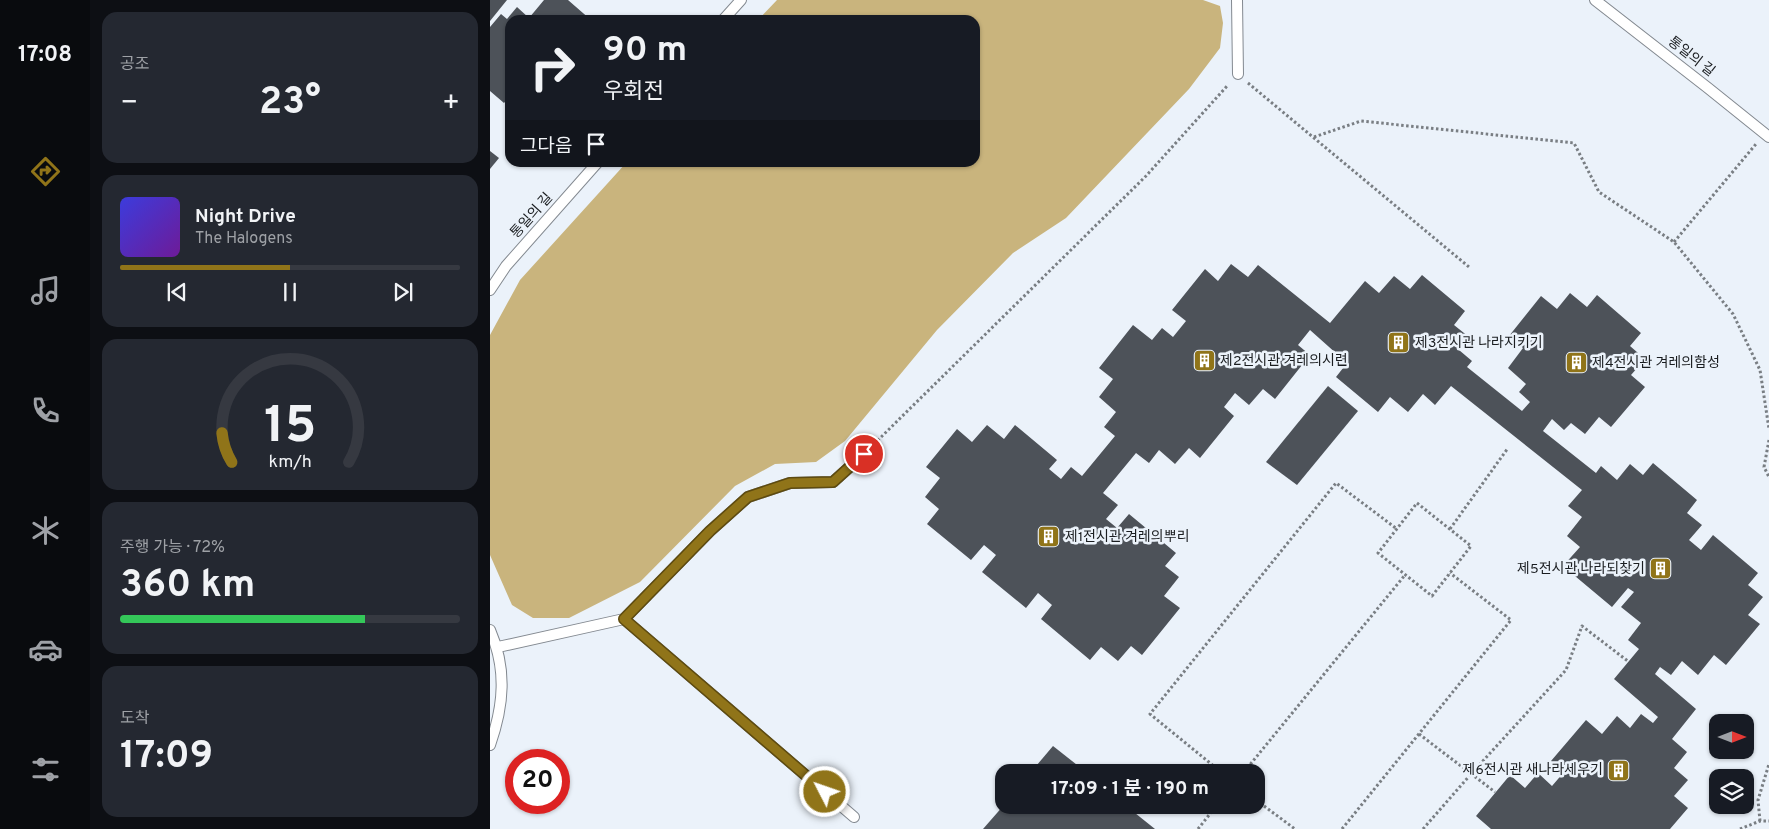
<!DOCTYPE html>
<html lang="ko">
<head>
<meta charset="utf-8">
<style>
	body { margin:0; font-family:Overpass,"Noto Sans KR",sans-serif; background:#242831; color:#f1f3f6; height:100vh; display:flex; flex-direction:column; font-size:19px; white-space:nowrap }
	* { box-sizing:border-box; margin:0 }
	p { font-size:16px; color:#9ea1a6 }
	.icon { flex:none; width:28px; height:28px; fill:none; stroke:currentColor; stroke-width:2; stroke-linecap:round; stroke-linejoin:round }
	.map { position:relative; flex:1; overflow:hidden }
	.sheet { display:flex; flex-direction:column; gap:12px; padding:12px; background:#0d0f14; width:400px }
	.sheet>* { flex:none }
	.guide { position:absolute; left:15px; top:15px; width:475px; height:152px; border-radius:15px; box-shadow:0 1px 4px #0004; background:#171b24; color:#f1f3f6; overflow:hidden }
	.needle { width:32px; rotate:90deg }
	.controls { position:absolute; left:1219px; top:714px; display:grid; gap:10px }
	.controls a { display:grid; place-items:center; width:45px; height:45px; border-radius:10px; background:#171b24; box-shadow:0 1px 4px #0004; font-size:25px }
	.speed { position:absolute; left:15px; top:749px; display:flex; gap:10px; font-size:25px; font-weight:700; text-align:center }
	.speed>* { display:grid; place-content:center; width:65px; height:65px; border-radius:50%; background:#171b24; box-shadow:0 1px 4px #0004; line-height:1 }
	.speed .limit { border:8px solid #d22; background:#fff; color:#111 }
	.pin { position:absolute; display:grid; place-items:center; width:42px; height:42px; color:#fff; margin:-21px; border:2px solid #fff; border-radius:50%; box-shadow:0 1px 5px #0007 }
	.me { position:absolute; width:55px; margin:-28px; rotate:311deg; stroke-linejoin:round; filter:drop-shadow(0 0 4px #0008) }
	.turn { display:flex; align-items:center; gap:18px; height:105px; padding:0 15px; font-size:22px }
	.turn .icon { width:65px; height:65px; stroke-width:2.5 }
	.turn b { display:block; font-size:35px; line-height:42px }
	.then { display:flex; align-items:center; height:48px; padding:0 15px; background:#0003; gap:10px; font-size:19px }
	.big { font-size:38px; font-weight:700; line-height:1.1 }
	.sheet .card { flex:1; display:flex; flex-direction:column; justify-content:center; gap:8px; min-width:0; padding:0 18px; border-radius:15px; background:#242831 }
	.sheet .dial { align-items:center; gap:0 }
	.dial svg { height:130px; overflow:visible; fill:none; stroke:#363941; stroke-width:7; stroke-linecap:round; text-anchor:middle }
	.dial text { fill:#f1f3f6; stroke:none }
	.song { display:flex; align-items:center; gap:15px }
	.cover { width:60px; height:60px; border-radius:8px; background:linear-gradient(135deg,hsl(240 70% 55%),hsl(280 70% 35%)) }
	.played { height:5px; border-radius:2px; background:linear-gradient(90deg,#907419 50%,#363941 50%) }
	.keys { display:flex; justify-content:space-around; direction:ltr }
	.heat { display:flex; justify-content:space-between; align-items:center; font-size:28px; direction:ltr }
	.charge { height:8px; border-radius:4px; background:linear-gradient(90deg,#34c759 72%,#363941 0) }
	.trip { position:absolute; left:505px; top:764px; width:270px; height:50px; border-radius:15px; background:#171b24; box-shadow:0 1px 4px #0004; font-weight:700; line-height:50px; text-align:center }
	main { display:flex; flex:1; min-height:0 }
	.tab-bar { display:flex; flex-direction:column; width:90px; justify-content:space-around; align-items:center; background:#090b0e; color:#9ea1a6 }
	.tab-bar .icon { width:35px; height:35px }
	.tab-bar .selected { color:#907419 }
	.tab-bar b { font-size:22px; color:#f1f3f6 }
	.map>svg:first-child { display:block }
	.forest { fill:#c9b47d }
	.building { fill:#4d5259 }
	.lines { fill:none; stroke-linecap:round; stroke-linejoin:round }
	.service-casing { stroke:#838990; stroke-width:12 }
	.path { stroke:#797e83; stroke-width:3; stroke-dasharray:2.5 2.5; stroke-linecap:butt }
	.service { stroke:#fff; stroke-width:10 }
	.route-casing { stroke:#5e4b10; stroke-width:12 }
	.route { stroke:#907419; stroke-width:9 }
	.labels { text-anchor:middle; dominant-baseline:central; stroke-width:5; stroke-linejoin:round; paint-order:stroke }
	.street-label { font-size:14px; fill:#1a1d20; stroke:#ebf2fa }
	.poi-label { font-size:14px; fill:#1a1d20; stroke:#ebf2fa; text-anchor:start }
</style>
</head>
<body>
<main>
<nav class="tab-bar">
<b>17:08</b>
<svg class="icon selected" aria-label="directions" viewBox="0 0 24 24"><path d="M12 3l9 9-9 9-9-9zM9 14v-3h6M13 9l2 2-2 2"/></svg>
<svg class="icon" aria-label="music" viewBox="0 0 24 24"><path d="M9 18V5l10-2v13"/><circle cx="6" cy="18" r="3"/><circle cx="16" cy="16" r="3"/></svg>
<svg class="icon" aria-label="phone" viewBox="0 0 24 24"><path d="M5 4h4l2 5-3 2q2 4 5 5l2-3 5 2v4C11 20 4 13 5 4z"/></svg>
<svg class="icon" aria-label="climate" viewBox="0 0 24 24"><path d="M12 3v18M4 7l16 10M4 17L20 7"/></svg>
<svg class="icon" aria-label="car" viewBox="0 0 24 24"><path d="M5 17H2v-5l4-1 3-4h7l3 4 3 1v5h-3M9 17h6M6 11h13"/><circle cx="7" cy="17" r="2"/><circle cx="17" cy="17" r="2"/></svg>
<svg class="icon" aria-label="filters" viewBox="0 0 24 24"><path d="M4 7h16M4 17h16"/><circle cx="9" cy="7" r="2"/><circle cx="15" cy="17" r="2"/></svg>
</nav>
<section class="sheet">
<div class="card"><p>공조</p>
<div class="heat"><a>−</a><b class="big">23°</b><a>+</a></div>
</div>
<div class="card">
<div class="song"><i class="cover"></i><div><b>Night Drive</b><p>The Halogens</p></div></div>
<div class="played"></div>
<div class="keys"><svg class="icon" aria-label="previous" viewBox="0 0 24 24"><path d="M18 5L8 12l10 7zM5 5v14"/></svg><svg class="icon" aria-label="pause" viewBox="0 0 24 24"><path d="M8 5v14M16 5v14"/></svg><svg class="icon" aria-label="next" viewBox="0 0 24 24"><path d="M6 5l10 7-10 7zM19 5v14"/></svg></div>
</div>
<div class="card dial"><svg viewBox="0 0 100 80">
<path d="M14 69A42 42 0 1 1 86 69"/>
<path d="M14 69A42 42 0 0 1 8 51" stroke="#907419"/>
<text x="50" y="56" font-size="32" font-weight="700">15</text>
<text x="50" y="72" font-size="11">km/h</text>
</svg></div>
<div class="card"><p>주행 가능 · 72%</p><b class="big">360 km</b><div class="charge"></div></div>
<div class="card"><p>도착</p><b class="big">17:09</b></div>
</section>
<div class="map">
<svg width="1279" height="829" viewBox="0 0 1279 829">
	<rect width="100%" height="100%" fill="#ebf2fa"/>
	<path class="forest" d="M287,0H713L730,6L733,23L730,48L699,89L576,218L523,253L447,330L355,441L326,462L285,464L245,486L150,582L79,618H43L22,605L0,555V335L30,280L136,163L485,162V20H268Z"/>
	<g class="building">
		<path d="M0,0H17L0,21Z"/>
		<path d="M54,0H78L101,20H20V96L14,103L0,91V27L11,14L17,19L27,7L39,18Z"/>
		<path d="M0,151L9,158L0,169Z"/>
		<path d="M741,264L758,277L768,265L840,323L875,281L889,293L904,276L920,289L932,275L975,311L964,325L979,337L969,350L982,361L977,367L1032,411L1040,402L1029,392L1036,384L1018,368L1033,348L1019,336L1051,296L1067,309L1080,293L1097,307L1107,295L1151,333L1140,346L1155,359L1141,375L1155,387L1121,427L1109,417L1095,434L1081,423L1074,430L1062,419L1053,431L1106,473L1111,466L1127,480L1140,464L1153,475L1163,463L1207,500L1197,513L1212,525L1199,540L1211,550L1223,535L1268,573L1258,585L1273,597L1258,615L1270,624L1236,665L1224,655L1208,675L1192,661L1181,675L1170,667L1165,674L1206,709L1182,739L1197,752L1184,768L1198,780L1184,796L1198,808L1180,829H1001L986,816L1020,775L1035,788L1048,773L1062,786L1074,772L1061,761L1096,720L1112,734L1127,716L1140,728L1151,714L1163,723L1168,717L1124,679L1149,649L1138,640L1151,623L1131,607L1144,592L1138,588L1122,607L1073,566L1090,547L1077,536L1092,517L1078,506L1092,490L961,386L945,405L933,394L918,412L900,397L888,412L846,377L857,363L820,330L808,345L820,355L785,399L773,389L759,405L745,393L734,407L744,416L710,458L699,448L685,464L669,450L659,463L646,453L613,493L628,505L616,519L627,528L639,514L686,553L675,566L689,577L674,596L690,608L652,655L641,646L628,661L611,647L600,660L551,619L562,605L548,593L536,608L492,572L506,555L494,545L481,560L437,524L449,509L435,497L450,478L436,467L467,429L482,442L497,425L514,439L525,425L567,460L559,469L571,479L581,467L592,476L625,436L614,427L626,412L609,397L623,379L609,368L643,325L662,340L672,328L683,337L696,321L682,310L715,269L728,281Z"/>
		<path d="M838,386L868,411L807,485L776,462Z"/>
		<path d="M563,746L596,772H541Z"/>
		<path d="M514,805H635L665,829H493Z"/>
	</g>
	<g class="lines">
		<defs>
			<g id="service">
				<path d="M747,0L748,74"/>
				<path d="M1105,0L1218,88L1279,137"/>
				<path d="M233,20L251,0"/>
				<path d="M0,290L16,266L108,162"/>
				<path d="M134,619L364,817"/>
				<path d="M0,630C17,669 14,705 0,745"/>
				<path d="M8,647L134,619L220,531L258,497L300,483L343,482L374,454"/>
			</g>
		</defs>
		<use href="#service" class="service-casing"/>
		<g class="path">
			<path d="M758,83L979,267"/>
			<path d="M824,137L871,121L1084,143L1109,192L1184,242L1243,314L1270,370L1279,429"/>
			<path d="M1184,242L1266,144"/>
			<path d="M1279,440L1274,467L1279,477"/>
			<path d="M384,444L656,176L738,85"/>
			<path d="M927,503L981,546L942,596L888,553Z"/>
			<path d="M960,529L1018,448"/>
			<path d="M929,734L1005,792"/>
			<path d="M731,772L660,714L846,483L907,529"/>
			<path d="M754,772L915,575"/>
			<path d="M766,800L805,829"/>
			<path d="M1270,821L1268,800L1279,764"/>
			<path d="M708,829L727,805"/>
			<path d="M852,829L1021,620L960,573"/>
			<path d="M933,829L981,774L1076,670L1092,626L1139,662"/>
			<path d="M1250,829L1270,821H1279"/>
		</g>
		<use href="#service" class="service"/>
	</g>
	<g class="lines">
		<defs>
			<path id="route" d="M335,792L134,619L220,531L258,497L300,483L343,482L374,454"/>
		</defs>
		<use href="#route" class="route-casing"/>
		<use href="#route" class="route"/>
	</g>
	<defs>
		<symbol id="building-square" viewBox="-11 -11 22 22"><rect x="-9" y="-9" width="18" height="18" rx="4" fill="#907419" stroke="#ebf2fa"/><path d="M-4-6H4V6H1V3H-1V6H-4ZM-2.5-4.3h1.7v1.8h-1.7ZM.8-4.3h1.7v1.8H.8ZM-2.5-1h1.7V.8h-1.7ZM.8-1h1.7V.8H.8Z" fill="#fff"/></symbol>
	</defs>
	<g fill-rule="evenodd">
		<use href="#building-square" x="896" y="330" width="25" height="25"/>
		<use href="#building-square" x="702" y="348" width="25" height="25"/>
		<use href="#building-square" x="1074" y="350" width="25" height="25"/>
		<use href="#building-square" x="546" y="524" width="25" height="25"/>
		<use href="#building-square" x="1158" y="556" width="25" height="25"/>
		<use href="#building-square" x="1116" y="758" width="25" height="25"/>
	</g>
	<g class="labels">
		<g class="street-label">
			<text transform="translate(1201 57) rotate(38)">통일의 길</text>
			<text transform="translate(42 216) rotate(-48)">통일의 길</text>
		</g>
		<g class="poi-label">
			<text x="925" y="343">제3전시관 나라지키기</text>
			<text x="730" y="361">제2전시관 겨레의시련</text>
			<text x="1102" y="363">제4전시관 겨레의함성</text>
			<text x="575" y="537">제1전시관 겨레의뿌리</text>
			<text x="1155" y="569" text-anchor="end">제5전시관 나라되찾기</text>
			<text x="1113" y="770" text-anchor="end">제6전시관 새나라세우기</text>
		</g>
	</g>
</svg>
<div class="controls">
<a><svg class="needle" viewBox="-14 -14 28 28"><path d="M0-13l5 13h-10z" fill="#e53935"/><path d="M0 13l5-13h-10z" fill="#9ea1a6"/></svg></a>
<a><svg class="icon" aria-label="layers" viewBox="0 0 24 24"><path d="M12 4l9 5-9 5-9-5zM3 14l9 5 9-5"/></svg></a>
</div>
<div class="speed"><div class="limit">20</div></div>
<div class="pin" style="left:374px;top:454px;background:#d93025"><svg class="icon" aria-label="arrive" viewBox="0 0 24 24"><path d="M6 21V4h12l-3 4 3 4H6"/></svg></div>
<svg class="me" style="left:335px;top:792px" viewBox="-20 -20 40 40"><circle r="17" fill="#907419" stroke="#fff" stroke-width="3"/><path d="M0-11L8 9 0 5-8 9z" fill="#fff"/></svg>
<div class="trip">17:09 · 1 분 · 190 m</div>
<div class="guide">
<div class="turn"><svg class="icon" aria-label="right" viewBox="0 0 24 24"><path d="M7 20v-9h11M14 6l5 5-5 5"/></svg><div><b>90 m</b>우회전</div></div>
<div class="then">그다음<svg class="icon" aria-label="arrive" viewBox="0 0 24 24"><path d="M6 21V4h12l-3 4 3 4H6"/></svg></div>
</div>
</div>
</main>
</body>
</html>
